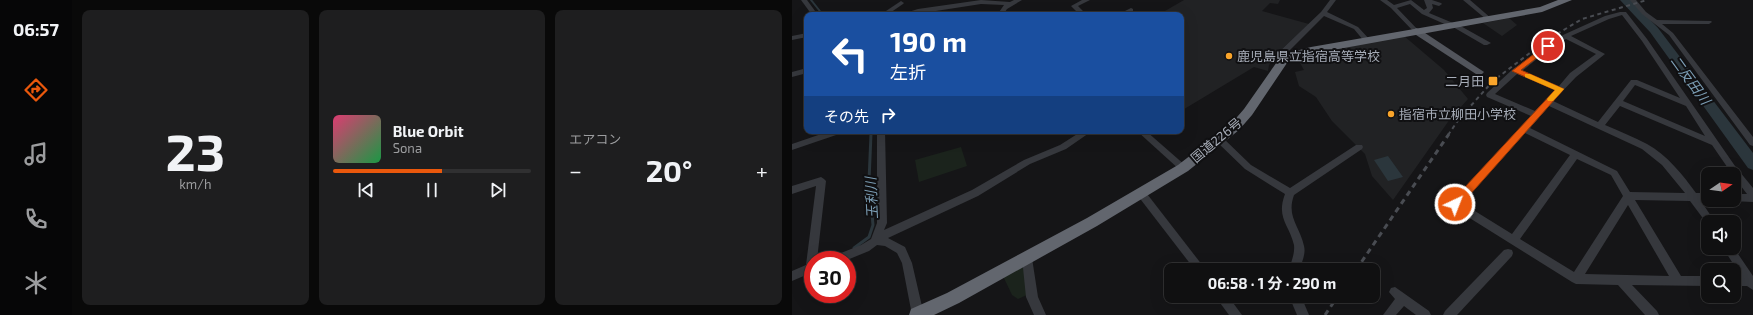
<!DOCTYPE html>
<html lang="ja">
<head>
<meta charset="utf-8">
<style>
	body { margin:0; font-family:"Exo 2","Noto Sans JP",sans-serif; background:#1e1e1f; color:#f1f3f6; height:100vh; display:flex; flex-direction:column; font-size:15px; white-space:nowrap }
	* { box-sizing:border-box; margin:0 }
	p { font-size:13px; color:#9c9d9f }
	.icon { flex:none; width:22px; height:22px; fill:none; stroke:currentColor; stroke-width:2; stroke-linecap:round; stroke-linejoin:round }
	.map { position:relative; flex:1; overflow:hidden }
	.side { display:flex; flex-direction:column; gap:10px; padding:10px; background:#090909; width:720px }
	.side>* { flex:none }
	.banner { position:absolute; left:12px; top:12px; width:380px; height:122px; border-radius:8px; box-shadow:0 4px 16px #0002,0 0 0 1px #303031; background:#1a4fa0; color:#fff; overflow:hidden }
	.needle { width:26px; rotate:77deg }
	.fabs { position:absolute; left:909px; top:167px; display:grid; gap:8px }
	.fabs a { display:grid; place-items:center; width:40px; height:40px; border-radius:8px; background:#101011; box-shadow:0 4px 16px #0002,0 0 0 1px #303031; font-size:20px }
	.speed { position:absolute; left:12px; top:251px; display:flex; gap:8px; font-size:20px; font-weight:700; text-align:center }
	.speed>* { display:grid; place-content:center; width:52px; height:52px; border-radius:50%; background:#101011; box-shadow:0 4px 16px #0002,0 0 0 1px #303031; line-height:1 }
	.speed .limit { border:6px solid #d22; background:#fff; color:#111 }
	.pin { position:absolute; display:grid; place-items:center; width:34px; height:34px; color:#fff; margin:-17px; border:2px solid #fff; border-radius:50%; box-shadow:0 1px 4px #0007 }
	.me { position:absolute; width:44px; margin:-22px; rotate:43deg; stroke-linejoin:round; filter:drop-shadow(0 0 3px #0008) }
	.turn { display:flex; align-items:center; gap:14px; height:84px; padding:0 20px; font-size:18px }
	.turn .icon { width:52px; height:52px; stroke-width:2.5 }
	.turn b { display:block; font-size:28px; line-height:34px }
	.then { display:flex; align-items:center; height:38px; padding:0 20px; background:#0003; gap:8px; font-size:15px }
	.big { font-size:30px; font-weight:700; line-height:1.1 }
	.side .widget { flex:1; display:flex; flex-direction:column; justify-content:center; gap:6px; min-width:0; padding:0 14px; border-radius:8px; background:#1e1e1f }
	.side .dial { align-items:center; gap:0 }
	.dial b { font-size:52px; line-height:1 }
	.song { display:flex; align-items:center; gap:12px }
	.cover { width:48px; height:48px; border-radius:6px; background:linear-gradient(135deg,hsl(340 70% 55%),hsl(140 70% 35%)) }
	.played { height:4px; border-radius:2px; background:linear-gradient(90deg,#ea580c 55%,#303031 55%) }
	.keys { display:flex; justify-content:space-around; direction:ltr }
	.heat { display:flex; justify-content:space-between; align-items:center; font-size:22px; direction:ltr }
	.side .tiles { flex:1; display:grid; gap:10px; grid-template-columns:repeat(3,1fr) }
	.trip { position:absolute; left:372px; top:263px; width:216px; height:40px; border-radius:8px; background:#101011; box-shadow:0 4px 16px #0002,0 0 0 1px #303031; font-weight:700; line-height:40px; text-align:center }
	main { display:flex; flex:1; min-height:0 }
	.tab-bar { display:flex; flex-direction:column; width:72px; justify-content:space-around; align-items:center; background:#060607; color:#9c9d9f }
	.tab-bar .icon { width:28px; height:28px }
	.tab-bar .on { color:#ea580c }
	.tab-bar b { font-size:18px; color:#f1f3f6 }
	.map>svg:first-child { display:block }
	.built { fill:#212224 }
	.green { fill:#1b231c }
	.water { fill:#2b363c }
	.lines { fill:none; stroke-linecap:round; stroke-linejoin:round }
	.stream-far1 { stroke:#2b363c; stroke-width:2 }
	.stream { stroke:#2b363c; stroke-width:3 }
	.river { fill:#2b363c; fill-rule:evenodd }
	.minor { fill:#36383d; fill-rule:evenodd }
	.major { fill:#52555c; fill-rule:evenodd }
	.highway { fill:#62666e; fill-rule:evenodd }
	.rail-far1 { stroke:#494c52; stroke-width:2; stroke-dasharray:4 3.5; stroke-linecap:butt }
	.rail { stroke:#494c52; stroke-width:3; stroke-dasharray:5.5 4.5; stroke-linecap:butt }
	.route { fill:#ea580c; stroke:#983908 }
	.slow { fill:#f59e0b }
	.poi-dot { fill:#faa52b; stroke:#101012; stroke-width:1.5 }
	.labels { text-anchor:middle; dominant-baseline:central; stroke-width:4; stroke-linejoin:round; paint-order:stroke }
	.poi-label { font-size:13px; fill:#a7adb8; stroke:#101012; text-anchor:start }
	.street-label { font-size:13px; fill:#a7adb8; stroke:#101012 }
	.water-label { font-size:14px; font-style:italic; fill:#7c9eb5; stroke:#101012 }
</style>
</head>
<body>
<main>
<nav class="tab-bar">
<b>06:57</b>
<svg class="icon on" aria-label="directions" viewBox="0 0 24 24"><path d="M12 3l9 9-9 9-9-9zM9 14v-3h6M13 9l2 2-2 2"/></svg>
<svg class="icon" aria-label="music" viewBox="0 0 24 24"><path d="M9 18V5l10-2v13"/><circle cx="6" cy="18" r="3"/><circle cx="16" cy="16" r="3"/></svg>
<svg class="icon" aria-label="phone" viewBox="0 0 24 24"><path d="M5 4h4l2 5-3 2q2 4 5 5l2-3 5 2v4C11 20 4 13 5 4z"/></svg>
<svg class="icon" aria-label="climate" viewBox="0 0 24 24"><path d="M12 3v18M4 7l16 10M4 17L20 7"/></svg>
</nav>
<section class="side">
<div class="tiles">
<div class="widget dial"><b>23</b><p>km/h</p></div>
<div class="widget">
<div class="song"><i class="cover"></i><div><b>Blue Orbit</b><p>Sona</p></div></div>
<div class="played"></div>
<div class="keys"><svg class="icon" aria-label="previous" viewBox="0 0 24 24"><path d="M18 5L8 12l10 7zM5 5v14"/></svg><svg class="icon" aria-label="pause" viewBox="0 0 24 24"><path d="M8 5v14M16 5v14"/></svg><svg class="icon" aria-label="next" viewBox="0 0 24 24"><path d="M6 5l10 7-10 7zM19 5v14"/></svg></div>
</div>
<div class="widget"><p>エアコン</p>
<div class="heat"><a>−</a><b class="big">20°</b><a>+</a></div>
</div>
</div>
</section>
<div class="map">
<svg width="961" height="315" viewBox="0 0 961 315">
	<rect width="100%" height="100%" fill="#151517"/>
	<g class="built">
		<path d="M392,0H488L486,4L478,3L470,11L517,24L491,48L477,65L476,71L462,67L389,111V15H366Z"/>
		<path d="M717,18L725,25L710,36L691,23Z"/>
		<path d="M612,36L652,70L676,99L658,119L601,200L580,176L573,154L540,121L524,97L507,86L503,72L512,70L508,63L531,53L544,49Z"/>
	</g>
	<g class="green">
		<path d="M169,147L175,166L127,182L123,160Z"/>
		<path d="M232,264L237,294L226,299L220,295L211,276Z"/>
	</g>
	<path class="water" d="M596,156L611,177L596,181L582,160Z"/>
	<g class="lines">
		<g class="stream-far1">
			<path d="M19,0L31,15"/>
			<path d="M79,135V131"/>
		</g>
		<g class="stream">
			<path d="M62,248L77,237L81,225L77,181L79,134"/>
			<path d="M32,260L41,257"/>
		</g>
		<path class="river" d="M828,0H839L866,28L961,153V170L956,168L858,32Z"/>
		<g class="minor">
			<path d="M9,0H15L26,15H20Z"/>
			<path d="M189,0L218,2L222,0H230L215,9L211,15H205L212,5L189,4L118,15H107L126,9Z"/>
			<path d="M290,0H298L286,6L295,15H288L279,6Z"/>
			<path d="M538,0H544L535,12L566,27L578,40L576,41H572L562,29L532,16L495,53L494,63H488V51L529,12Z"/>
			<path d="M588,0H595L602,5L619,0L632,10L635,8L632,0H640L649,3L650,4L647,6L640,4L641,8L637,13L661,23L665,24L699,43L695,45H692L661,27L657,26L630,14L618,4L605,8L627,31L624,33L622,32L599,8Z"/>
			<path d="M671,0H678L700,19L697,21L695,20Z"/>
			<path d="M838,0H844L854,12L865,20L919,21L920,22L917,24H870L881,33L961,137V146L958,145L877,35L850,14Z"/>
			<path d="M109,1L112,3L111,4L95,15H88Z"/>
			<path d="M339,8L341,9V11L333,15H325Z"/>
			<path d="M828,12H834L855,39L943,166L961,188V202L939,201L942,200V194H955L942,177V174H940L920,145L828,106L813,125C827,131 842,137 855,144C875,155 891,175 904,193H916V200H918L909,201L923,222H916V225L898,201L843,200L889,276H916V286L840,285L865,311L867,315H853L826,285L784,284L780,282L660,207L658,204L739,116L695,97L694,95L695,93L721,69L771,35L813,16ZM830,15L850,41L888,98L845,80H839L806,122L761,101L784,77L813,54L779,36L817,19ZM774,39L804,54L778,73L767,86L730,71L751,54ZM725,74L763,90L743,111L703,94ZM843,85L894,106L913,136L831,101ZM757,106L850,149L870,165L893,193L838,192L825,171L738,128ZM733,133L778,155L720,234L670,203ZM785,159L819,175L831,196L782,272L728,239ZM836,205L877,276L793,274Z"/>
			<path d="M15,33V37L0,40V36Z"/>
			<path d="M15,68V73L0,77V72Z"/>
			<path d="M38,131H51L50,133L0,150V144Z"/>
			<path d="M85,131H93L95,223L92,230L180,190L232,160L268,145L290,131H300L274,149L238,164L186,196L96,238L113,247L120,263L132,315H120L110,263L105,253L93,246L85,245L77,251L55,260H38L39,257L69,245L79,239L85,223Z"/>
			<path d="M145,131H155L151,134L146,133Z"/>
			<path d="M345,131H354L394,166L396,168L394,170H388Z"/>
			<path d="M428,137L431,138L459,165L498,188L564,145H570L571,147L570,149L502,195C494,217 508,226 512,246C514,254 510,262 507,270H497C499,262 503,254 502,245C497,224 484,218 493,194L453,169L425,142L424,140L425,138Z"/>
			<path d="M29,177L32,179L34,181L25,260H21V272L0,281V271L14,265L24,186L0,194V186Z"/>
			<path d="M349,189L352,190L414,270H403L346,196L344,193L346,190Z"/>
			<path d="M931,248H942L961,276V290L955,286H942V276H949Z"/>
			<path d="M716,249L720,250L721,253L720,256L665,315H651L653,311L712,250Z"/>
			<path d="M235,253L239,255L240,258L246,297L254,315H242L234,297L230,258L231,255Z"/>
			<path d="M603,287L637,311L639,315H624L612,306L604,315H591L603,299L597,292L599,288Z"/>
			<path d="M423,296H436L450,315H437Z"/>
			<path d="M497,296H509L517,315H505Z"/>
		</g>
		<path class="major" d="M624,28L627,29L692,72L690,74H684L621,33L620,31Z"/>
		<path class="highway" d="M766,0H780L750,12L508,56L495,63L460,115L447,130L396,171L305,226L167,303L142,315H117L119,309L155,293L295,218L386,165L439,124L452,109L487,59L500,52L519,47L748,7Z"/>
		<path class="rail-far1" d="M656,135L667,119L701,81L755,40L790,19L855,0"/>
		<g class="rail">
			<path d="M564,270L657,134"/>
			<path d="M533,315L546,296"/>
		</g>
	</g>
	<path class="route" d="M756,43L760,46L759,47L729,70L772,89L667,207H660L658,204L660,201L763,90L720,71Z"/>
	<path class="slow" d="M733,74H738L772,89L761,101H756L755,99L763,90L733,77Z"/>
	<g class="poi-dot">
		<circle cx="437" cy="56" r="4"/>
		<rect x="696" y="76" width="10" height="10" rx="2"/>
		<circle cx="599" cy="114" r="4"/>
	</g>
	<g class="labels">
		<g class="poi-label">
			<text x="445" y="56">鹿児島県立指宿高等学校</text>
			<text x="692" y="81" text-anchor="end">二月田</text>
			<text x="607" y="114">指宿市立柳田小学校</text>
		</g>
		<g class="street-label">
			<text transform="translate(424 140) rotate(-40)">国道226号</text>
		</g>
		<g class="water-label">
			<text transform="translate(899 80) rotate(54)">二反田川</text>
			<text transform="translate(79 198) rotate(-93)">玉利川</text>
		</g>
	</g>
</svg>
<div class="fabs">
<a><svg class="needle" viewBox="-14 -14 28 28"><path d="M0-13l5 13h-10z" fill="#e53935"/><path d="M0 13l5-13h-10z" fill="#9c9d9f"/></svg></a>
<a><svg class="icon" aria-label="sound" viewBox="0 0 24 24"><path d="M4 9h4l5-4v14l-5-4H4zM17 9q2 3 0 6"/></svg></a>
<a><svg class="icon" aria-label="search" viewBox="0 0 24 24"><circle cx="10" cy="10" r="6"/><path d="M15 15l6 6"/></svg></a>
</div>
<div class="speed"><div class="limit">30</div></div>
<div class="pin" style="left:756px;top:46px;background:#d93025"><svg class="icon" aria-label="arrive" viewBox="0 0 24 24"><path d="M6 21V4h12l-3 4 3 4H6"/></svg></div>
<svg class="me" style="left:663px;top:204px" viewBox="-20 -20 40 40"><circle r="17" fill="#ea580c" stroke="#fff" stroke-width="3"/><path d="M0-11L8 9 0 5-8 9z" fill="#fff"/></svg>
<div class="trip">06:58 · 1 分 · 290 m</div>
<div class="banner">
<div class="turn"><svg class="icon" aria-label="left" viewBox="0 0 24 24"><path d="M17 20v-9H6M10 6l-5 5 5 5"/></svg><div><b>190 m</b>左折</div></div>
<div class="then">その先<svg class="icon" aria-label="right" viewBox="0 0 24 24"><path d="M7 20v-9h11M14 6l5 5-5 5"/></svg></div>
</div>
</div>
</main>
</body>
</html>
